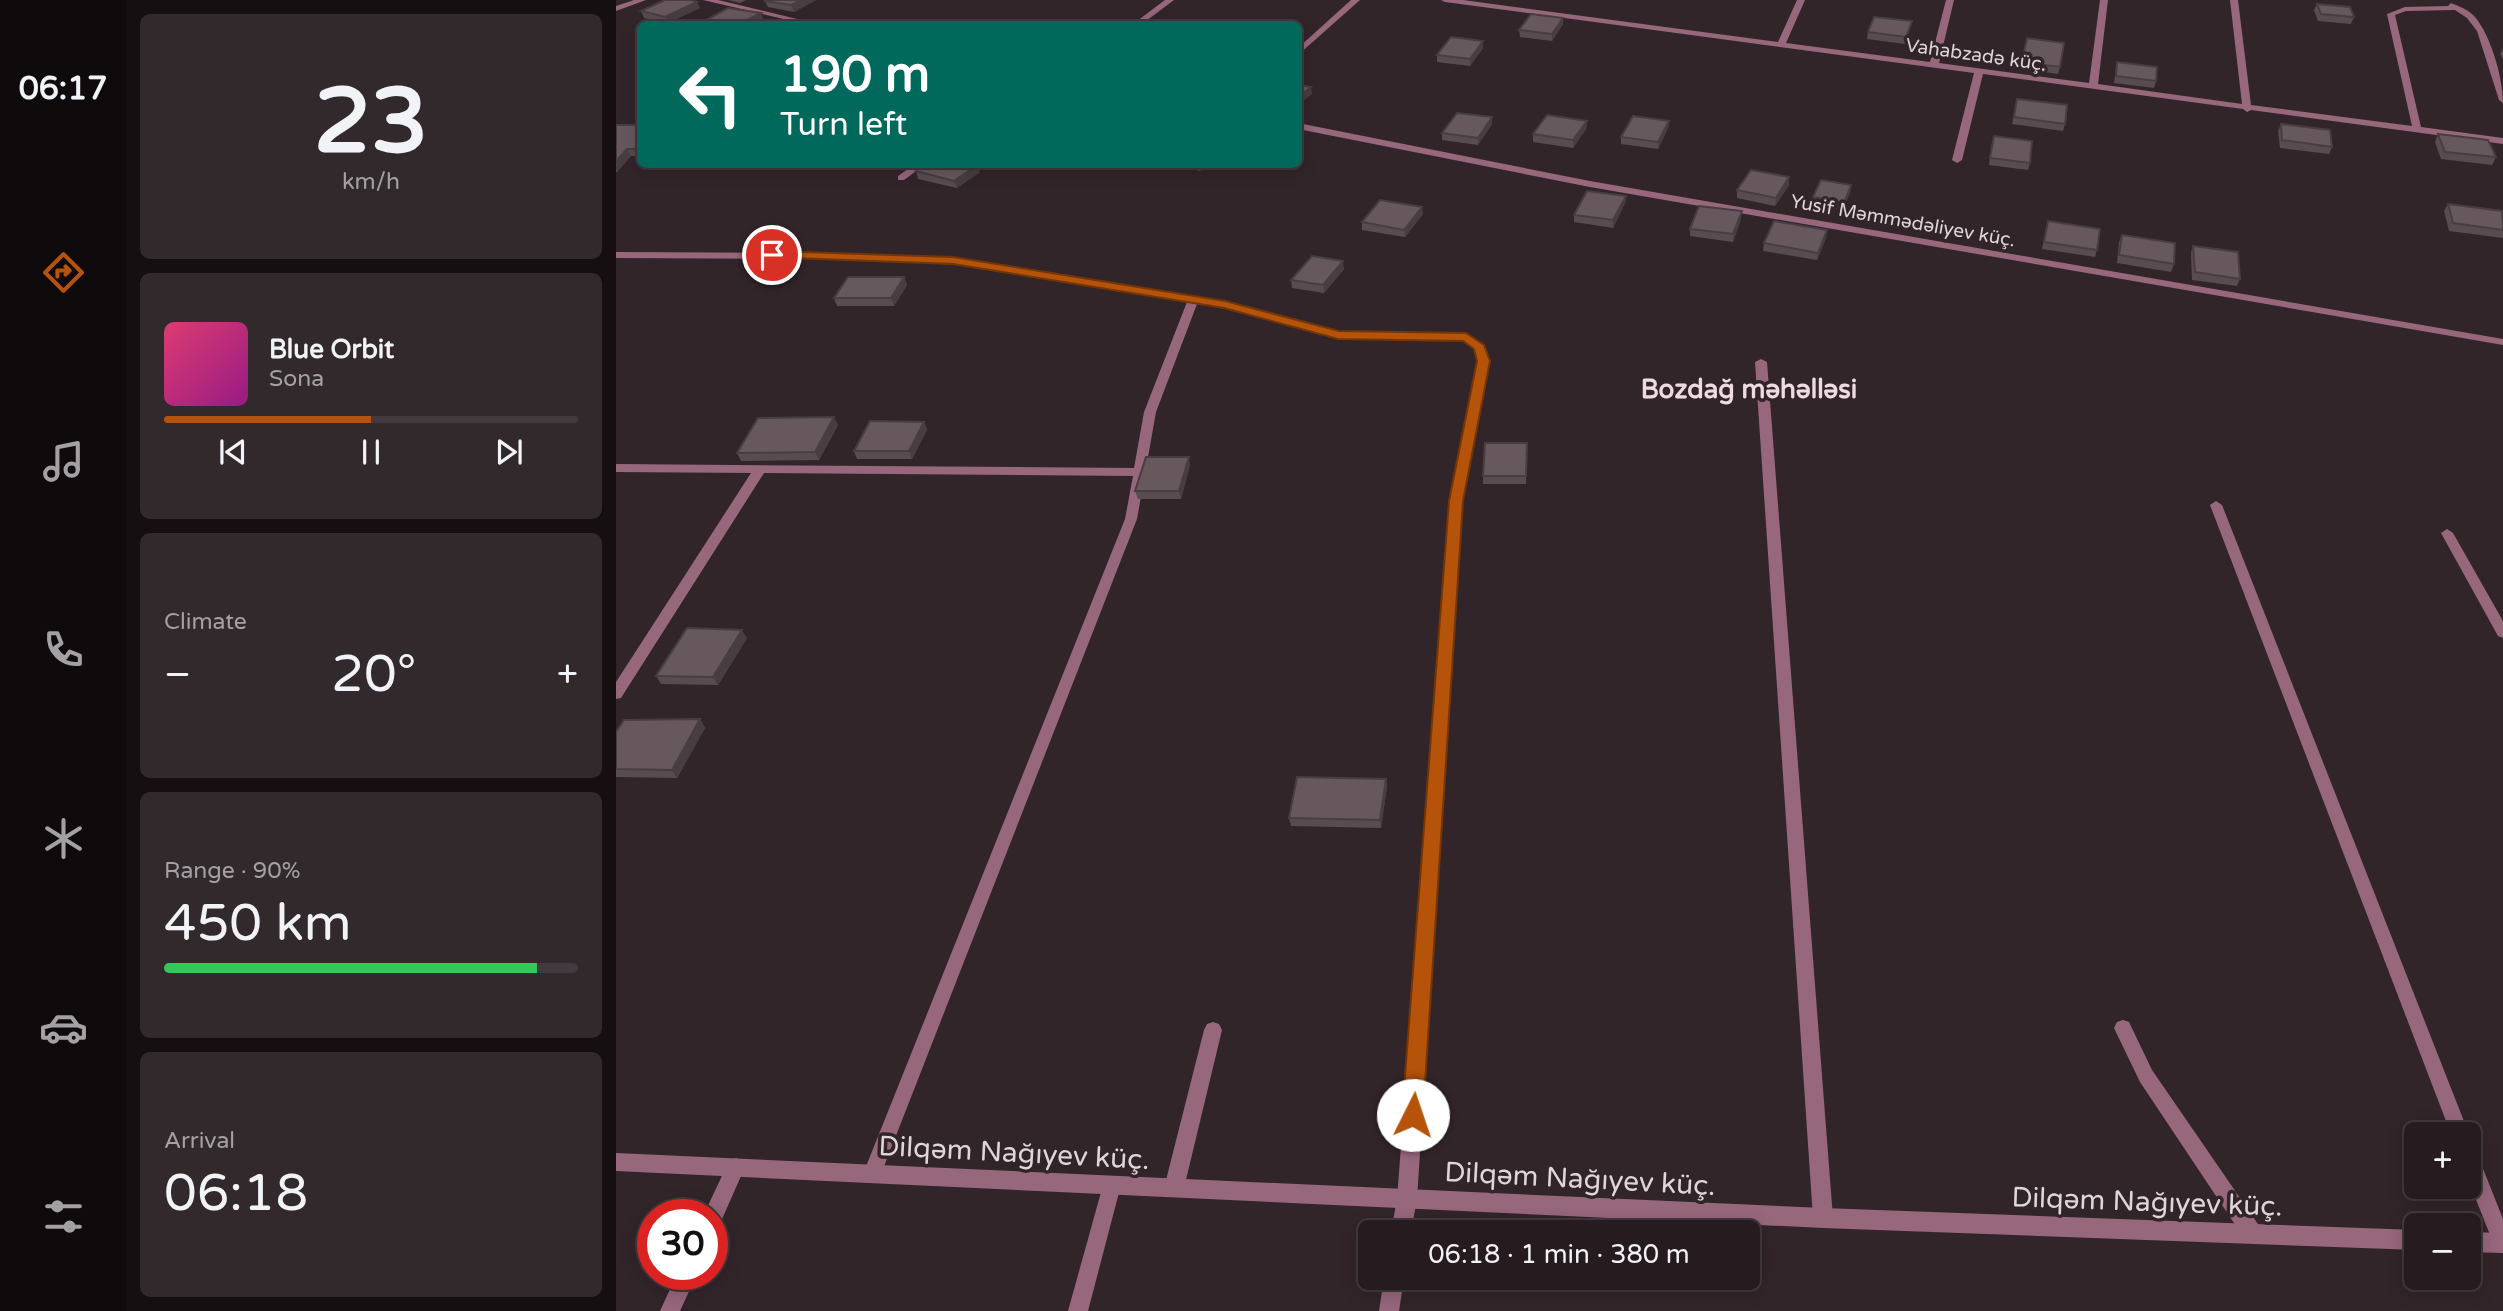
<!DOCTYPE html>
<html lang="en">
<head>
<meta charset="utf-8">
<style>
	body { margin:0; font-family:"Varela Round",sans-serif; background:#32292d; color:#f1f3f6; height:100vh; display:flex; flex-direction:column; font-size:26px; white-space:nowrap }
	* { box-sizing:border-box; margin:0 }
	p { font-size:23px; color:#a4a1a5 }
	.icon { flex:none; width:38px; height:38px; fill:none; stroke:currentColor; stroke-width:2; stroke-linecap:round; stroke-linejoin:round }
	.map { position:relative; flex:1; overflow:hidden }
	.side { display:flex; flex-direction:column; gap:14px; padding:14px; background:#150f12; width:490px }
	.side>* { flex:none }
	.top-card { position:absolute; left:21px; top:21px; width:665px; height:147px; border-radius:10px; box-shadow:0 4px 18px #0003,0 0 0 2px #423a3e; background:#00695c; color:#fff; overflow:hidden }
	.tools { position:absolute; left:1788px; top:1122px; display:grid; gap:14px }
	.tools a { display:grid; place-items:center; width:77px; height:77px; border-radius:10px; background:#261c20; box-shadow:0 4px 18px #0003,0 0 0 2px #423a3e; font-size:35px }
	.speed { position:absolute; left:21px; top:1199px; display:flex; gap:14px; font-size:35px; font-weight:700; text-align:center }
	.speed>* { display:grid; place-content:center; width:91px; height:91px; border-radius:50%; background:#261c20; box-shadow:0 4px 18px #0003,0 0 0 2px #423a3e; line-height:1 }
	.speed .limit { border:10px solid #d22; background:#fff; color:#111 }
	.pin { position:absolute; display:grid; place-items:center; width:60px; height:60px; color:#fff; margin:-30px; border:4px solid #fff; border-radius:50%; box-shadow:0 2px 7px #0007 }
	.me { position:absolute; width:77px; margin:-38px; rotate:4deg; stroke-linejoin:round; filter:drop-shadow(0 0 5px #0008) }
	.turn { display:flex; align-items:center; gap:24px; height:147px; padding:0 28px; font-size:32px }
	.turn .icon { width:91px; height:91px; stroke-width:2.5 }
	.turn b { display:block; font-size:49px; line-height:60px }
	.big { font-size:52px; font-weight:600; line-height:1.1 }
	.side .tile { flex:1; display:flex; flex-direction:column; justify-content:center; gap:10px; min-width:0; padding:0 24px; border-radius:10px; background:#32292d }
	.side .dial { align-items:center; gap:0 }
	.dial b { font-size:91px; line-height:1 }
	.song { display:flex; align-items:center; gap:21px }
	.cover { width:84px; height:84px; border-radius:10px; background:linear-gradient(135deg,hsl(340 70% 55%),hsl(310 70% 35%)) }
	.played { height:7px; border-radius:4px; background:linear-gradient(90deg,#b45309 50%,#423a3e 50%) }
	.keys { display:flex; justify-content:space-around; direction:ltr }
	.heat { display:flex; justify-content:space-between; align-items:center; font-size:38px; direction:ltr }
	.charge { height:10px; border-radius:5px; background:linear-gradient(90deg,#34c759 90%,#423a3e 0) }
	.trip { position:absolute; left:742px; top:1220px; width:402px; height:70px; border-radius:10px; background:#261c20; box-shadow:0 4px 18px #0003,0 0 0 2px #423a3e; font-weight:600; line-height:70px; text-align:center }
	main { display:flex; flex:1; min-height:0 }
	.menu { display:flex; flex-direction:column; width:126px; justify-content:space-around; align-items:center; background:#0f0b0d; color:#a4a1a5 }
	.menu .icon { width:49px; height:49px }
	.menu .on { color:#b45309 }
	.menu b { font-size:32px; color:#f1f3f6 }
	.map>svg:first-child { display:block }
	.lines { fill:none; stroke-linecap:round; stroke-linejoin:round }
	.minor { fill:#97677c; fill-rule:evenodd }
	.tertiary { fill:#97677c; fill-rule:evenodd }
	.wall { fill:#594c51 }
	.shaded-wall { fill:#483e42 }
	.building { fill:#67585e; stroke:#483e42; stroke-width:2 }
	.route { fill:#b45309; stroke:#753606; stroke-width:2 }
	.labels { text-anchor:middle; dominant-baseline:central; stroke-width:7; stroke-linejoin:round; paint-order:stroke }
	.far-street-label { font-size:19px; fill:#dfd6da; stroke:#32252a }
	.quarter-label { font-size:26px; font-weight:bold; fill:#eddbe2; stroke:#32252a }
	.near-street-label { font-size:28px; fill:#dfd6da; stroke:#32252a }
</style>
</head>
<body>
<main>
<nav class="menu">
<b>06:17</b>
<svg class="icon on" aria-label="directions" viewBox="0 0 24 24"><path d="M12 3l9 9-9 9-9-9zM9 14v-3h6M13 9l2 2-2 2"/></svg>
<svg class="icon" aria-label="music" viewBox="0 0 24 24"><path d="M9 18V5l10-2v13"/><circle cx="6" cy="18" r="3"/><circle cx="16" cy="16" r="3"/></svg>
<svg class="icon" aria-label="phone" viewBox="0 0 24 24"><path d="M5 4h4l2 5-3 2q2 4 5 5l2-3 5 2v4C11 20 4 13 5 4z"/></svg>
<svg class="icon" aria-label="climate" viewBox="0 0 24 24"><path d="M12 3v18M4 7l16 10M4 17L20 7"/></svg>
<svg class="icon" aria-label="car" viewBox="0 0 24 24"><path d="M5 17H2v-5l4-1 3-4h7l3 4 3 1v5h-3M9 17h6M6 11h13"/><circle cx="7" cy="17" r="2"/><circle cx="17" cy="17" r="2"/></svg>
<svg class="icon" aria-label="filters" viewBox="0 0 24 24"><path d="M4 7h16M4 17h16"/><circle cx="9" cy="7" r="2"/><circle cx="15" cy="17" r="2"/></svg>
</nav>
<section class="side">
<div class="tile dial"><b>23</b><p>km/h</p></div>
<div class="tile">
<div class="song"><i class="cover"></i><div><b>Blue Orbit</b><p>Sona</p></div></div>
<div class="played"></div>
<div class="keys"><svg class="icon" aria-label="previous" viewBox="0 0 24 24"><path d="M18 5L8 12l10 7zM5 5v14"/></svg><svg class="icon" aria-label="pause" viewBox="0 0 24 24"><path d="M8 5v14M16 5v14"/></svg><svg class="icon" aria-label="next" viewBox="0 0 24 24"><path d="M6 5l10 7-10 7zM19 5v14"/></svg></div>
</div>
<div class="tile"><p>Climate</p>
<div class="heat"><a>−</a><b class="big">20°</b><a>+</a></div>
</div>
<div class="tile"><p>Range · 90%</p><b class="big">450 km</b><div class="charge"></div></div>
<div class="tile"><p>Arrival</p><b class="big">06:18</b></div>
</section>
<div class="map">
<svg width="1887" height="1311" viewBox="0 0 1887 1311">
	<rect width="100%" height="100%" fill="#32252a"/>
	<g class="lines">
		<g class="minor">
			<path d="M87,0H102L202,24H189Z"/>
			<path d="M549,0H558L526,24H517Z"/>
			<path d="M735,0H744L682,55V48Z"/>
			<path d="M825,0H847L1162,42L1181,0H1189L1170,43L1314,62L1330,0H1338L1323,63L1473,83L1484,0H1492L1482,84L1626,104L1614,0H1622L1635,105L1796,126L1771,14L1789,7L1832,6L1835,3C1843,6 1853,10 1859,17C1875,36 1887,78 1887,103L1883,100L1861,31L1851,18L1839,10L1790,11L1779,15L1805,127L1887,138V144L1635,110L1631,112L1627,109L1367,74L1346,160L1341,163L1336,160L1358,73L829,2Z"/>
			<path d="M682,123L974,181L1887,339V345L974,187L682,129Z"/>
			<path d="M299,164H310L288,180H282V176Z"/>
			<path d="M0,252L232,253L336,258L609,302L722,332L850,334L868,346L873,361L846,501L801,1199L795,1232H775L781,1199L834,501L861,361L859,349L847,340L722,338L608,308L581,304L540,412L521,519L265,1174L263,1180L256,1183L249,1180L247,1174L509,519L517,476L148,473L5,698L0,699V682L135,473L0,472V464L518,468L528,412L571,302L336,264L232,259L0,258Z"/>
			<path d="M1145,359L1151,362L1217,1218L1214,1225L1207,1228L1200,1225L1197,1218L1139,362Z"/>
			<path d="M1600,501L1606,505L1853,1134H1835L1594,505Z"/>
			<path d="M1831,529L1837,533L1887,621V638L1882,636L1825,533Z"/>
			<path d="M1507,1020L1513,1022L1536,1070L1644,1227L1647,1234L1644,1241L1637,1244L1630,1241L1524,1082L1498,1028L1501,1022Z"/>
			<path d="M597,1022L603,1024L606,1030L568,1188L565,1195L558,1197L551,1195L548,1188L588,1030L591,1024Z"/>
			<path d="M1853,1148L1860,1151L1887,1219V1253L1880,1250L1853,1182Z"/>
			<path d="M120,1158L127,1161L129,1167L103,1226L96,1228V1214H88L113,1161Z"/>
			<path d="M496,1176L503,1178L505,1185L472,1311H452L487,1185L489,1178Z"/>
			<path d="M61,1274H81L64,1311H44Z"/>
			<path d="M768,1278H788L783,1311H763Z"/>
		</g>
		<g class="tertiary">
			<path d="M18,0H30L0,11V6Z"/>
			<path d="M0,1153L1207,1208L1801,1230V1250L1207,1228L0,1171Z"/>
			<path d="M1853,1232L1887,1233V1253L1853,1252Z"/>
		</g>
	</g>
	<g class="wall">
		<path d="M112,0H130L124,3Z"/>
		<path d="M150,0H200L178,12L152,7L149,1Z"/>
		<path d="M1701,4L1738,17L1735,24L1702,21L1698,10Z"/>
		<path d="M84,8L52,23L28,18L25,11Z"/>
		<path d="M145,13L147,20L139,24H90L88,21Z"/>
		<path d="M947,18V24L936,41L904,37L903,30Z"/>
		<path d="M1296,21L1294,28L1289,44L1251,39L1252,32Z"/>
		<path d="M1411,38L1444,67L1442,74L1405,69Z"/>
		<path d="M867,48L854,66L821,62V55Z"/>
		<path d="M1887,48V59L1884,54Z"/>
		<path d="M1501,62L1540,81L1538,88L1498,83Z"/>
		<path d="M1401,99L1449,124L1447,131L1396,124Z"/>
		<path d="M971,121L970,129L957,148L917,142V134Z"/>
		<path d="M1053,121L1052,128L1042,149L1005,144V137Z"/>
		<path d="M876,124L862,145L826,140V133Z"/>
		<path d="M1665,124L1716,147L1713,154L1664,148L1662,131Z"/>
		<path d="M0,125H24V156H15L1,172H0Z"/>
		<path d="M1822,134L1880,157L1876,165L1825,159L1819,142Z"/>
		<path d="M1376,143L1414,163L1412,170L1373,165Z"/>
		<path d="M554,164H592L584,171Z"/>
		<path d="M300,171L364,172L341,188L302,179Z"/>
		<path d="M1173,185L1159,206L1121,198V190Z"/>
		<path d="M1235,185L1234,193L1226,210L1196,205L1197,197Z"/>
		<path d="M1010,196L1009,203L997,228L958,222V215Z"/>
		<path d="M1832,204L1887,212V238L1833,231L1828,211Z"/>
		<path d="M807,214L789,237L746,230V222Z"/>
		<path d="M1125,219L1117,242L1074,236V229Z"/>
		<path d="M1432,221L1481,250L1479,257L1426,249Z"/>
		<path d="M1506,235L1558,264L1555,272L1501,263L1503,242Z"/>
		<path d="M1210,238L1201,260L1147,251L1148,243Z"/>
		<path d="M1577,246L1624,279L1621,286L1576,280L1575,253Z"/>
		<path d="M728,269L708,293L676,288L675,280Z"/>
		<path d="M288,277L291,285L278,306H221L218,298Z"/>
		<path d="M308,422L311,430L296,459H241L238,451Z"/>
		<path d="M222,425L203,460L125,461L121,453Z"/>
		<path d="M911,443L910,484H867V476Z"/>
		<path d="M574,465L565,499H522L519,491Z"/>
		<path d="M131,638L102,685L45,684L40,676Z"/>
		<path d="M84,719L89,728L61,778L0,777V732Z"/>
		<path d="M770,779L771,786L765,828L675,826L673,818Z"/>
	</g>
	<g class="shaded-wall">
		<path d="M185,0H200L178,12L175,5Z"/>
		<path d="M81,2L84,8L52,23L49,17Z"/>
		<path d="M145,13L147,20L139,24H124Z"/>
		<path d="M947,18V24L936,41V34Z"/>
		<path d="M867,41V48L854,66V59Z"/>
		<path d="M695,87L696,94L682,105V97Z"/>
		<path d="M876,117V124L862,145V138Z"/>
		<path d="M971,121L970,129L957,148V140Z"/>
		<path d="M1053,121L1052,128L1042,149V142Z"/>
		<path d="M24,145V156L21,149Z"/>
		<path d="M11,149L15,156L1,172L0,169V161Z"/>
		<path d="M583,164H592L584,171Z"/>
		<path d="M361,165L364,172L341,188L338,181Z"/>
		<path d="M1173,177V185L1159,206L1160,198Z"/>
		<path d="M1235,185L1234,193L1226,210L1228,203Z"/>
		<path d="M1010,196L1009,203L997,228V220Z"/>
		<path d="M806,207L807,214L789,237L788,230Z"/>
		<path d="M1126,211L1125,219L1117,242V234Z"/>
		<path d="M1211,230L1210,238L1201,260L1202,253Z"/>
		<path d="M727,261L728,269L708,293L707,285Z"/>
		<path d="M288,277L291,285L278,306L275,298Z"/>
		<path d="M218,417L222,425L203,460L199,452Z"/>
		<path d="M308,422L311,430L296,459L293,451Z"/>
		<path d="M573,457L574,465L565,499L563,491Z"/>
		<path d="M126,630L131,638L102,685L97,677Z"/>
		<path d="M84,719L89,728L61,778L56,770Z"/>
		<path d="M770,779L771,786L765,828L764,820Z"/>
	</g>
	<g class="building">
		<path d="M49,0H75L81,2L49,17L25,11Z"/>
		<path d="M150,0H185L175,5L149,1Z"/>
		<path d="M1701,4L1734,7L1738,17L1705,14Z"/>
		<path d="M112,8L145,13L124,24H111L88,21Z"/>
		<path d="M915,14L947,18L936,34L903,30Z"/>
		<path d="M1258,17L1296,21L1290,37L1252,32Z"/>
		<path d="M835,37L867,41L854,59L821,55Z"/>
		<path d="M1411,38L1448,43L1444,67L1406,62Z"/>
		<path d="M1501,62L1541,67L1540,81L1500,76Z"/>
		<path d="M682,85L695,87L682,97Z"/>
		<path d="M1401,99L1451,105L1449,124L1398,117Z"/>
		<path d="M841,113L876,117L862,138L826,133Z"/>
		<path d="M931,115L971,121L957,140L917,134Z"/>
		<path d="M1017,116L1053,121L1042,142L1005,137Z"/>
		<path d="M1665,124L1714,130L1716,147L1666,140Z"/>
		<path d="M0,125H24V134L21,137H24V145L21,149H11L0,161Z"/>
		<path d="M1822,134L1872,140L1880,157L1829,152Z"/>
		<path d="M1378,136L1416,141L1414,163L1374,158Z"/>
		<path d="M310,164H360L361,165L338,181L300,171Z"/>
		<path d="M1135,170L1173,177L1160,198L1121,190Z"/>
		<path d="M1205,180L1235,185L1228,203L1197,197Z"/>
		<path d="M971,191L1010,196L997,220L958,215Z"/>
		<path d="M764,200L806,207L788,230L746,222Z"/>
		<path d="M1832,204L1886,211L1887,230L1837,223Z"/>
		<path d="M1083,206L1126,211L1117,234L1074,229Z"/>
		<path d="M1158,221L1211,230L1202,253L1148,243Z"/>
		<path d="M1432,221L1484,229L1481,250L1428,242Z"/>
		<path d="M1506,235L1559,243L1558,264L1503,255Z"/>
		<path d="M1577,246L1622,252L1624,279L1579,272Z"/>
		<path d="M696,256L727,261L707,285L675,280Z"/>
		<path d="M232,277H288L275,298H218Z"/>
		<path d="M218,417L199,452L121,453L142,418Z"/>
		<path d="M254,421L308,422L293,451H238Z"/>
		<path d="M869,443H911L910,476H867Z"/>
		<path d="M530,457H573L563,491H519Z"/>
		<path d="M71,628L126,630L97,677L40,676Z"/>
		<path d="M84,719L56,770L0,769V732L8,720Z"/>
		<path d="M681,777L770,779L764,820L673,818Z"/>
	</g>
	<path class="route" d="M156,251L337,257L609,301L723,331L850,333L868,345L874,361L847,501L807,1115L804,1122L797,1125L789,1122L786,1115L833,501L861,361L858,349L847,341L722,339L608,308L337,264L151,257V252Z"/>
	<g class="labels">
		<g class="far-street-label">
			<text transform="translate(1360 55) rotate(8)">Vahabzadə küç.</text>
			<text transform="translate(1287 221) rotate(10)">Yusif Məmmədəliyev küç.</text>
		</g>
		<g class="quarter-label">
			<text x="1133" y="389">Bozdağ məhəlləsi</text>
		</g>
		<g class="near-street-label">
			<text transform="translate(398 1153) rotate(3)">Dilqəm Nağıyev küç.</text>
			<text transform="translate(964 1179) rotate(3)">Dilqəm Nağıyev küç.</text>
			<text transform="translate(1531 1202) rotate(2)">Dilqəm Nağıyev küç.</text>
		</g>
	</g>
</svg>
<div class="tools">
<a>+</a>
<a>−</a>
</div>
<div class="speed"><div class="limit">30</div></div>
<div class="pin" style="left:156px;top:255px;background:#d93025"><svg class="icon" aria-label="arrive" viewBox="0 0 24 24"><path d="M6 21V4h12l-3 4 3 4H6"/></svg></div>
<svg class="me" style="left:797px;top:1115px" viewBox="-20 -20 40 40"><circle r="19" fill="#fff"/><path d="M0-13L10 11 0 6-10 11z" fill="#b45309"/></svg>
<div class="trip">06:18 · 1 min · 380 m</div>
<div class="top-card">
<div class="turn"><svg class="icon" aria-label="left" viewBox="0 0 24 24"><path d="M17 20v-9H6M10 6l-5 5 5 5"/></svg><div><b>190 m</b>Turn left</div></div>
</div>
</div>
</main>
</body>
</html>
